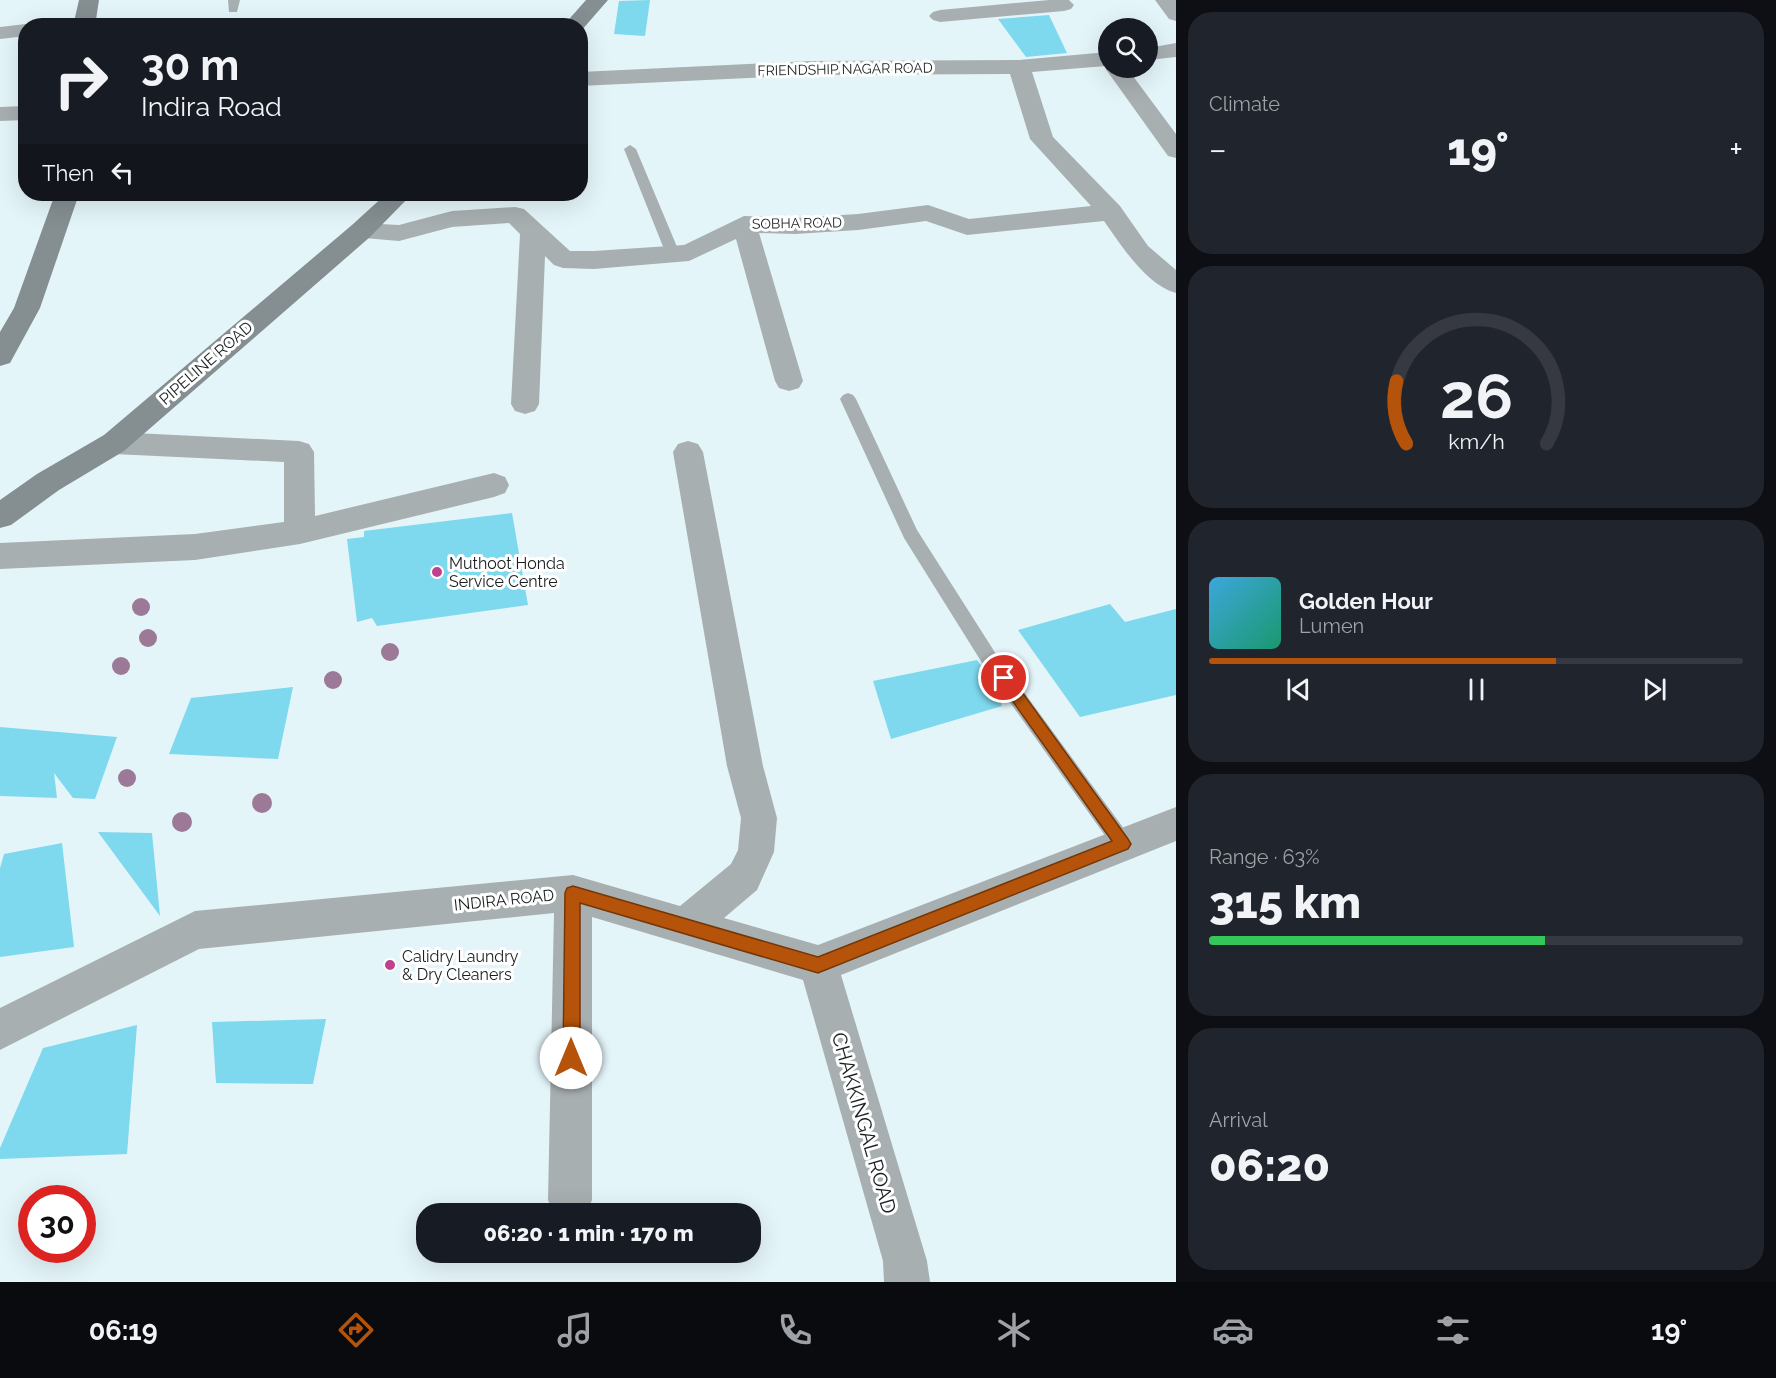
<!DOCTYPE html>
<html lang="en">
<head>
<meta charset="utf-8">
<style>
	body { margin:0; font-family:Raleway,sans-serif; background:#20242c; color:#f1f3f6; height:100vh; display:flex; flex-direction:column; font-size:22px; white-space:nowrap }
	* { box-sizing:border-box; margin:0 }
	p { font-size:20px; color:#9ea1a6 }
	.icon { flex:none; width:33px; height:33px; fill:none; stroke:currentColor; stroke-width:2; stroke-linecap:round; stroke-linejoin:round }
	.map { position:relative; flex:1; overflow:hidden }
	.details { display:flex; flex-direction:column; gap:12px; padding:12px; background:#0d0f14; width:600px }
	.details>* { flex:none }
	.top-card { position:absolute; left:18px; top:18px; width:570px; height:183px; border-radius:24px; box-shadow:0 6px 24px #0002; background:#171b24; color:#f1f3f6; overflow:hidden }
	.controls { position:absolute; left:1098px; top:18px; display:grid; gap:12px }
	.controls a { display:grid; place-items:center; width:60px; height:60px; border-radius:50%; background:#171b24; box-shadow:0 6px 24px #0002; font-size:30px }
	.speed { position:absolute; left:18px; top:1185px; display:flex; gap:12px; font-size:30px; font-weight:700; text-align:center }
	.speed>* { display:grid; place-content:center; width:78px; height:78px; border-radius:50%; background:#171b24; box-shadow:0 6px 24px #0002; line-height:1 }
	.speed .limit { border:9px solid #d22; background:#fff; color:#111 }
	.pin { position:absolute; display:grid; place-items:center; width:51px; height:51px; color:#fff; margin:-26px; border:3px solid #fff; border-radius:50%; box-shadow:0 2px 6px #0007 }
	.me { position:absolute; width:66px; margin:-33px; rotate:0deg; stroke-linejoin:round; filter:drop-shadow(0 0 4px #0008) }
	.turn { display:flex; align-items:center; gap:21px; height:126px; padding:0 24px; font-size:27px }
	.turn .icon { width:78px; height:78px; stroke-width:2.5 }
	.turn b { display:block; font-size:42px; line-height:51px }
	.then { display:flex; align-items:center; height:57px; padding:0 24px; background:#0003; gap:12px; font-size:22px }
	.big { font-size:45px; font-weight:800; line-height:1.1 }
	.details .tile { flex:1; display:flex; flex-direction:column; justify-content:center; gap:9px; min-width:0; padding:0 21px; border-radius:24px; background:#20242c }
	.details .dial { align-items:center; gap:0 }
	.dial svg { height:156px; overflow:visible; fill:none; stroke:#363941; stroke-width:7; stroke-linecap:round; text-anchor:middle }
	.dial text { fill:#f1f3f6; stroke:none }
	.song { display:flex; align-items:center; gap:18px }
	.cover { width:72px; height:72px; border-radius:9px; background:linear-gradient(135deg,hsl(200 70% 55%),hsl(160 70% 35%)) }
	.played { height:6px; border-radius:3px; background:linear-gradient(90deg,#b45309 65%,#363941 65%) }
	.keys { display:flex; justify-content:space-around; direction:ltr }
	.heat { display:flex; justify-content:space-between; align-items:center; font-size:33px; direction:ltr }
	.charge { height:9px; border-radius:4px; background:linear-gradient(90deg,#34c759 63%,#363941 0) }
	.trip { position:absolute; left:416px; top:1203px; width:345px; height:60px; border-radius:24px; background:#171b24; box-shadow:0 6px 24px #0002; font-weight:800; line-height:60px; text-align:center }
	.menu { display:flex; height:96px; justify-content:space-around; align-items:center; background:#090b0e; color:#9ea1a6 }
	.menu .icon { width:42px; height:42px }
	.menu .active { color:#b45309 }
	.menu b { font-size:27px; color:#f1f3f6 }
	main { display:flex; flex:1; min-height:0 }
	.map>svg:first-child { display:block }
	.building { fill:#7ed8ee }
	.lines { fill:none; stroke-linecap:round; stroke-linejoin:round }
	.lane { fill:#a8afb1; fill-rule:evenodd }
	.street { fill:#a8afb1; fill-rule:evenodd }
	.secondary { fill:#858f92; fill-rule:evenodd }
	.tree { fill:#9c7a97 }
	.route { fill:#b45309; stroke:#753606; stroke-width:1.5 }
	.poi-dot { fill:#c0418e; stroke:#fff; stroke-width:2 }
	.labels { text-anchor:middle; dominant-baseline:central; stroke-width:6; stroke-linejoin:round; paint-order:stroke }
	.far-street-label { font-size:14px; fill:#191f20; stroke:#fff }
	.street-label { font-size:16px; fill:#191f20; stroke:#fff }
	.poi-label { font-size:16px; fill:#191f20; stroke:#fff; text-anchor:start }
	.near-street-label { font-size:20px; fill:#191f20; stroke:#fff }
</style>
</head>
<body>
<main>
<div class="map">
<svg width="1176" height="1282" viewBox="0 0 1176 1282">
	<rect width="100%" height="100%" fill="#e4f5f9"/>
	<g class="building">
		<path d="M650,0L645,36L614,34L619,1Z"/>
		<path d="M1049,15L1067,53L1026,57L998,19Z"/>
		<path d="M512,513L528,605L377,626L372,618L357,622L347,539L364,537V531Z"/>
		<path d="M1110,604L1125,622L1176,609V695L1080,717L1018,630Z"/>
		<path d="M977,660L993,682L1002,706L891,739L873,681Z"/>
		<path d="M293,687L278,759L169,754L191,698Z"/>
		<path d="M0,727L117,737L95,799L73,798L54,773L57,798L0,796Z"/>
		<path d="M98,832L152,833L160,916Z"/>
		<path d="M62,843L74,947L0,957V868L4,854Z"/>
		<path d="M326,1019L313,1084L216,1083L212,1022Z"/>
		<path d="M137,1025L127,1154L0,1159V1148L43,1048Z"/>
	</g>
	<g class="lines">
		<g class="lane">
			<path d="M228,0H240L237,12H229Z"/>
			<path d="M630,145L636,149L680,254L678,257L673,259L666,254L624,149Z"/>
			<path d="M848,393L853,395L856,399L917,530L996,654L1130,837L1133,844L1130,851L1123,854L1116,851L984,666L904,538L840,399L843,395Z"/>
		</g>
		<g class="street">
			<path d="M1049,0H1069L1074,5L1071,9L1064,11L940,22L933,20L929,16L933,12L940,10Z"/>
			<path d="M1155,0H1176V21L1169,19Z"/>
			<path d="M26,24L34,26H26V36L0,39V27Z"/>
			<path d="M1176,43V57L1148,60V48Z"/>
			<path d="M1108,52V68H1127L1176,134V158L1168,156L1105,68L1106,66L1032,72L1053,137L1120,206L1148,246L1176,270V293C1146,285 1121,245 1104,221L967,235L926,221L858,230L795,234L759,233L803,381L799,388L789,391L779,388L775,381L736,239L689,261L594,269L563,268L554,265L545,256L539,404L535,411L525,414L515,411L511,404L520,234L509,223L452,227L399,241L352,237L348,231L352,225L361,223L399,225L452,211L515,207L524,209L570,251H594L684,245L744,216L795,218L858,214L928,205L969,219L1091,206L1030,139L1010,74L811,75L580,86V72L811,61L1019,60Z"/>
			<path d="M26,106V120L0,121V107Z"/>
			<path d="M114,432L299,441L309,444L314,452L315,516L494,473L505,477L509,485L505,493L494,497L300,544L195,560L0,569V543L195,534L284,522V462L114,454L104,451L99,443L104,435Z"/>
			<path d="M688,441L698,444L703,452L763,766L777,818L774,852L757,890L724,918L818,945L1176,807V841L841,975L927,1261L930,1282H884L883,1261L803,980L592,917V1200L586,1214H554L548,1200L554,913L199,949L0,1050V1008L195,911L573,875L680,906L731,864L738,850L741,818L727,766L673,452L678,444Z"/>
		</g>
		<g class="secondary">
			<path d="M79,0H99L95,26H73Z"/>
			<path d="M586,0H608L581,31L580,26H563Z"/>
			<path d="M55,194H79L40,308L10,363L0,366V332L14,308Z"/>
			<path d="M386,194H412L370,237L124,451L59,490L11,525L0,528V500L37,474L104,435L352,225Z"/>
		</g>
	</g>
	<g class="tree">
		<circle cx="141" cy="607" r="9"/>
		<circle cx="148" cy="638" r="9"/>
		<circle cx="390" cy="652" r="9"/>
		<circle cx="121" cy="666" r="9"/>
		<circle cx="333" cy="680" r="9"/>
		<circle cx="127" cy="778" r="9"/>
		<circle cx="262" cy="803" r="10"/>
		<circle cx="182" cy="822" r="10"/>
	</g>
	<path class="route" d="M1004,672L1009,674L1128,839L1131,844L1128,849L818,973L580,903V1058L577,1064L571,1067L565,1064L563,1058L565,893L567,888L573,886L818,957L1112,841L999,682L997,678L999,674Z"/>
	<g class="poi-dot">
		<circle cx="437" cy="572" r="6"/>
		<circle cx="390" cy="965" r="6"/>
	</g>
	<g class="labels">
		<g class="far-street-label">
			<text transform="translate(845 69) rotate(-1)">FRIENDSHIP NAGAR ROAD</text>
			<text transform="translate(797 223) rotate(-1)">SOBHA ROAD</text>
		</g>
		<g class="street-label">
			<text transform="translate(206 363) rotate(-41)">PIPELINE ROAD</text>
			<text transform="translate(504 900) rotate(-6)">INDIRA ROAD</text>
		</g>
		<g class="poi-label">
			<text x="449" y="563">Muthoot Honda<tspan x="449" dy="18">Service Centre</tspan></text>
			<text x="402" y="956">Calidry Laundry<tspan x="402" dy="18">&amp; Dry Cleaners</tspan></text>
		</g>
		<g class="near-street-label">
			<text transform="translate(864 1123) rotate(74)">CHAKKINGAL ROAD</text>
		</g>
	</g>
</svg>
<div class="controls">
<a><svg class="icon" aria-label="search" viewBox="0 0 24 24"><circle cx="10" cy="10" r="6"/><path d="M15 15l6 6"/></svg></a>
</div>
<div class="speed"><div class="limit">30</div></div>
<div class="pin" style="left:1004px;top:678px;background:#d93025"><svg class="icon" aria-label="arrive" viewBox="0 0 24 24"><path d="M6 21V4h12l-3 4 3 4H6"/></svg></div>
<svg class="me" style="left:571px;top:1058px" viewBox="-20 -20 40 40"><circle r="19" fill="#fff"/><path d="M0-13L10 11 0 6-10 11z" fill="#b45309"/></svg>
<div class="trip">06:20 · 1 min · 170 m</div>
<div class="top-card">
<div class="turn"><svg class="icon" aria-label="right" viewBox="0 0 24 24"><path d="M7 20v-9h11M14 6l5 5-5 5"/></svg><div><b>30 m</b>Indira Road</div></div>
<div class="then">Then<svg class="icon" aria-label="left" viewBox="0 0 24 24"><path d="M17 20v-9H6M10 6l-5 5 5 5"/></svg></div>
</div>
</div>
<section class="details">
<div class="tile"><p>Climate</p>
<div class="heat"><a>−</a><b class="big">19°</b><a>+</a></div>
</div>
<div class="tile dial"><svg viewBox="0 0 100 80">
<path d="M14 69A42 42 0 1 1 86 69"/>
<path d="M14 69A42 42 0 0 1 9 37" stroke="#b45309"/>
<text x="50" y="56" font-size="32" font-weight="700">26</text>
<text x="50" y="72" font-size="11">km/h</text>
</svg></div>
<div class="tile">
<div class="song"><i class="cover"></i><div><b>Golden Hour</b><p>Lumen</p></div></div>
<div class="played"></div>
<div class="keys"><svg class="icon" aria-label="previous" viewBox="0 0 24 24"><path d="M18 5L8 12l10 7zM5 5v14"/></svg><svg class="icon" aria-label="pause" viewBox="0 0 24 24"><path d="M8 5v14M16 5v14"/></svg><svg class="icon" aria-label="next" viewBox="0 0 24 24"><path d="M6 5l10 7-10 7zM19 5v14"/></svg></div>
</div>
<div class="tile"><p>Range · 63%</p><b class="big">315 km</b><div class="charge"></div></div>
<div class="tile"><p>Arrival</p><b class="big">06:20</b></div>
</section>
</main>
<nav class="menu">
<b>06:19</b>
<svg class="icon active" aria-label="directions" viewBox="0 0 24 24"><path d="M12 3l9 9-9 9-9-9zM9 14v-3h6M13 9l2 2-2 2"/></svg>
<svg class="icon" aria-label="music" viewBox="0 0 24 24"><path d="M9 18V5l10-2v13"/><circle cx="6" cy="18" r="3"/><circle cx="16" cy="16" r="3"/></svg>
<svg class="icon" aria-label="phone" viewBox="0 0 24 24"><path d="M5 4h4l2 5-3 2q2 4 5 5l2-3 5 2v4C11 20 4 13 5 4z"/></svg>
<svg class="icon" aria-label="climate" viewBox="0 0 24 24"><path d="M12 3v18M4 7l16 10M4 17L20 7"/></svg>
<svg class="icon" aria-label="car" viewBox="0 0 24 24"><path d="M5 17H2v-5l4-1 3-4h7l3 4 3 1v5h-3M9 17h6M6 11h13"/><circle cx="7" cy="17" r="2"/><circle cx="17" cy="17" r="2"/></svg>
<svg class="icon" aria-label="filters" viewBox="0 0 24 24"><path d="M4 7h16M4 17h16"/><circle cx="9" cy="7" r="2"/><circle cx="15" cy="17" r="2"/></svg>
<b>19°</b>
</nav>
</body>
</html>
